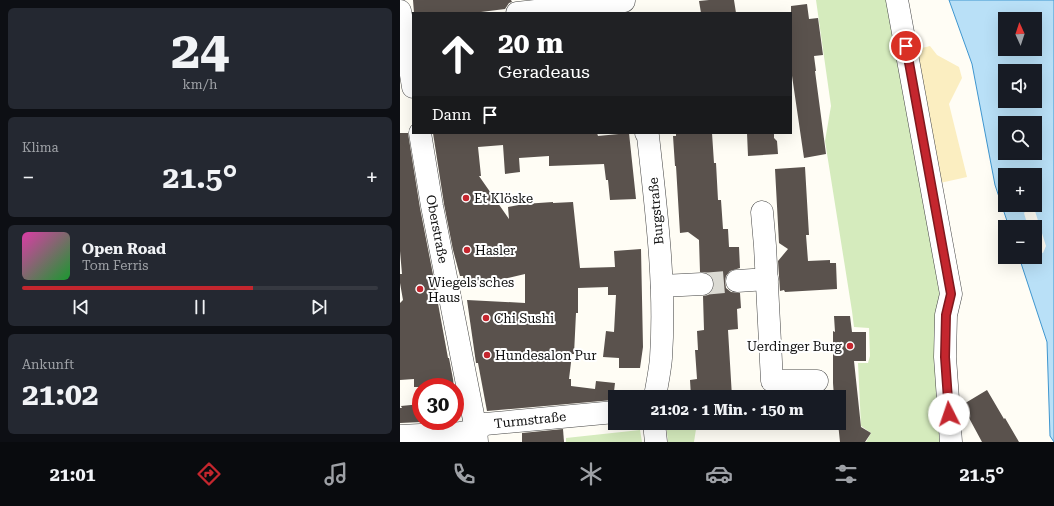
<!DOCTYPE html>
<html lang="de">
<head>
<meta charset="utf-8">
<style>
	body { margin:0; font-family:"Roboto Serif",serif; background:#242831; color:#f1f3f6; height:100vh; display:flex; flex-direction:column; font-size:15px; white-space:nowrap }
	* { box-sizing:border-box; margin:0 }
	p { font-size:13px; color:#9ea1a6 }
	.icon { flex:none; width:22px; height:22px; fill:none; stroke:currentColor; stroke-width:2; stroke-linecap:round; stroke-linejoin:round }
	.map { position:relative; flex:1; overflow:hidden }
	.sheet { display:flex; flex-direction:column; gap:8px; padding:8px; background:#0d0f14; width:400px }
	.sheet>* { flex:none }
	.banner { position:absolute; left:12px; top:12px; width:380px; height:122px; border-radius:0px; box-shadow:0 4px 16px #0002; background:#202124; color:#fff; overflow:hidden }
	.needle { width:26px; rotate:357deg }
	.controls { position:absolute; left:598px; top:12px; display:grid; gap:8px }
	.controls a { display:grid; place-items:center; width:44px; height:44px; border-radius:0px; background:#171b24; box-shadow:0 4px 16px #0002; font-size:20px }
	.speed { position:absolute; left:12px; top:378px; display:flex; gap:8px; font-size:20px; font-weight:700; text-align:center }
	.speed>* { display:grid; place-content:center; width:52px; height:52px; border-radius:50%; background:#171b24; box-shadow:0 4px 16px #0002; line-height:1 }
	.speed .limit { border:6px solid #d22; background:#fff; color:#111 }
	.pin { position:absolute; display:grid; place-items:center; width:34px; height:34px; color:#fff; margin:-17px; border:2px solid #fff; border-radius:50%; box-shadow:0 1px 4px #0007 }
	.me { position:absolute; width:44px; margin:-22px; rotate:356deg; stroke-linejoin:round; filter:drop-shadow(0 0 3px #0008) }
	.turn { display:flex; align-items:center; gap:14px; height:84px; padding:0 20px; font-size:18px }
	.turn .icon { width:52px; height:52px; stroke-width:2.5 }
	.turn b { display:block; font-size:28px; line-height:34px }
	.then { display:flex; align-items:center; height:38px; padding:0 20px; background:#0003; gap:8px; font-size:15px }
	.big { font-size:30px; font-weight:700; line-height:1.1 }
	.sheet .widget { flex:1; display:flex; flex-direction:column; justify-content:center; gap:6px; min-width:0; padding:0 14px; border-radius:6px; background:#242831 }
	.sheet .dial { align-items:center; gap:0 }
	.dial b { font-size:52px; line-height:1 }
	.song { display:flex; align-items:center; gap:12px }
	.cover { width:48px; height:48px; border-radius:6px; background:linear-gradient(135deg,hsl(320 70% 55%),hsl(130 70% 35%)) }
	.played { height:4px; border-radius:2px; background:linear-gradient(90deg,#c4262e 65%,#363941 65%) }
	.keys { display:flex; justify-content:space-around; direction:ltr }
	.heat { display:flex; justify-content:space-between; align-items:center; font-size:22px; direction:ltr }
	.trip { position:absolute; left:208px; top:390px; width:238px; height:40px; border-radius:0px; background:#171b24; box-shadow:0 4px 16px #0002; font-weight:700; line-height:40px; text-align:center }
	.dock { display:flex; height:64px; justify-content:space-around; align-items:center; background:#090b0e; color:#9ea1a6 }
	.dock .icon { width:28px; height:28px }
	.dock .current { color:#c4262e }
	.dock b { font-size:18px; color:#f1f3f6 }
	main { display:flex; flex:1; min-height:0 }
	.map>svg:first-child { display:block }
	.green { fill:#d5ebbd }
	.sand { fill:#fbeec1 }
	.water { fill:#b9e0f7; stroke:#3f96cf; fill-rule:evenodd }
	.pier { fill:#fffdf5 }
	.building { fill:#5a524d }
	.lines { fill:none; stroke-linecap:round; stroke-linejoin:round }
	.minor-tunnel { stroke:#dbdad3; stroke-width:22; stroke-dasharray:22 11; stroke-linecap:butt }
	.minor-casing { stroke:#444; stroke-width:23 }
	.minor { stroke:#fff; stroke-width:22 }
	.route-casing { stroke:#7f191e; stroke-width:10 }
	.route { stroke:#c4262e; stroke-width:7 }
	.poi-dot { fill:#c4262e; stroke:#fff; stroke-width:1.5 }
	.labels { text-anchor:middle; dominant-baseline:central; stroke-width:4; stroke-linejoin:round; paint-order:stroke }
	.poi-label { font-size:13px; fill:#111; stroke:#fff; text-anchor:start }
	.street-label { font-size:13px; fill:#111; stroke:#fff }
</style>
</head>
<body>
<main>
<section class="sheet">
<div class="widget dial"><b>24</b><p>km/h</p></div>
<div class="widget"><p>Klima</p>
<div class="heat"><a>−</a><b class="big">21.5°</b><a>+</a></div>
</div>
<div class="widget">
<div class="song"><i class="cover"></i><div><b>Open Road</b><p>Tom Ferris</p></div></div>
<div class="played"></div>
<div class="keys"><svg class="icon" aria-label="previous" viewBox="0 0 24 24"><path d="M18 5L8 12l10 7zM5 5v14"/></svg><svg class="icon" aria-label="pause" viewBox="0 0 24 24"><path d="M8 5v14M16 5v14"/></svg><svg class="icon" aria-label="next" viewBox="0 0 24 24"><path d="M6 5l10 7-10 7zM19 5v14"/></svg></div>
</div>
<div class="widget"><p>Ankunft</p><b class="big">21:02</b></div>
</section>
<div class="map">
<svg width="654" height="442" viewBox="0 0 654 442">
	<rect width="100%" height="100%" fill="#fffdf5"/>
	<g class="green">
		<path d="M416,0H494L541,291L545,442H466L471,433L461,426L458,363H468L470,356L469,328L454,327L452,311L425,141L431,106Z"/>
		<path d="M266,423L296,429L294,442H268Z"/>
		<path d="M240,430L242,442H166V438Z"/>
	</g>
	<path class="sand" d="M530,46L537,55L559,67L562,78L549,104L567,177L540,183L514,50Z"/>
	<path class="water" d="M549,0H654V442L650,436L647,342L619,257H635V227H609L595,185L572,64ZM605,19H635V49H605ZM605,71H635V101H605ZM605,123H635V153H605ZM605,175H635V205H605Z"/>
	<path class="pier" d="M628,208L635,211L646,246L643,253L636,250L635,227H628L624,213Z"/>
	<g class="building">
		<path d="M13,0H111L112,2L109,3L105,9L73,13H14Z"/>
		<path d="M309,0H334L336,13H301L299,1Z"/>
		<path d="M407,4L409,19L418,18L423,55L414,56L416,71H415L426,154L404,158L391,69V6Z"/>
		<path d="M0,133H8L20,208L37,295L28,297L37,298L48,358H49L53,379L54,387H14V379L0,380V303L3,300L0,283V274H2L0,251Z"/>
		<path d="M33,133H197L198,136L229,133L236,199L210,200L208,180H206L204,164L149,166V156L119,158L120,172L105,174L103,145L78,147L81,176H79L109,219L108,207L124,204L153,202V203L173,202L180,268L215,267L214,251L241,249L243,347L240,368H219V358L203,357L206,331L214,332L216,295H208V287L178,288V313H176L174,354H172L169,379H171V386L195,389L196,381L215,383L213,400L87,411L78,363H76L67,300L125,303V274L65,288L63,276H60L53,250L44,204Z"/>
		<path d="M276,133H312L314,163H316L318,200H321L323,229H328L329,247H339L340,268L330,271L326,276L325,281L326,288L331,292L340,293L341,308L337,309L338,329L328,330L332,397H291L290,380L297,379L295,350H298L297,331L304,330L303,296L308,295L313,290L314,283L313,278L308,273L300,272L299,240L288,232L280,233L276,166H275L273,136H276Z"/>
		<path d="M347,133H374V138L377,141L378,154L348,156Z"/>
		<path d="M405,167L409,235H406L408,261L430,260V263H436L437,289L385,292L384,290L380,291L378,261L388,249L379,243L375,169Z"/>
		<path d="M434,316H450L452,332H466V361H454L461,427L471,433L465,442H440L438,423H439V397H434L433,383V331L435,332Z"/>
		<path d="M587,390L604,419L605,418L619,442H582L562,405Z"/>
		<path d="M21,404V422L0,423V408H2L1,406Z"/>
		<path d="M163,429L164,442H122V433Z"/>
	</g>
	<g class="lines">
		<path class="minor-tunnel" d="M302,284L337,281"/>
		<defs>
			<g id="minor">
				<path d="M497,0L551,294L546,315L545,357L551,442"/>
				<path d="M0,11L3,26L13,87"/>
				<path d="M117,13L224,1"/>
				<path d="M20,133L32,206L76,430L77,442"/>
				<path d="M246,133L248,136C256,209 266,284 261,358C260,371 257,384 255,397"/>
				<path d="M362,212L365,246L372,381H417"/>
				<path d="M337,281L367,279"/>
				<path d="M262,286L302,284"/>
				<path d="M254,423L256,442"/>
				<path d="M0,436L60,433L76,430L85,424L215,412"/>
			</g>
		</defs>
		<use href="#minor" class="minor-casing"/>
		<use href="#minor" class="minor"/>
	</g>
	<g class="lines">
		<defs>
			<path id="route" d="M506,46L551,294L546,315L545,357L549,414"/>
		</defs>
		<use href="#route" class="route-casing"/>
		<use href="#route" class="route"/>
	</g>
	<g class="poi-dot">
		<circle cx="66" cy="198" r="4"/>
		<circle cx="67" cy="250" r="4"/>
		<circle cx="20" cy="289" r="4"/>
		<circle cx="86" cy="318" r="4"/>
		<circle cx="450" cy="346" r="4"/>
		<circle cx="87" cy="355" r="4"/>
	</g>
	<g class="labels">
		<g class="poi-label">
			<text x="74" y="198">Et Klöske</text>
			<text x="75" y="250">Hasler</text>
			<text x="28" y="282">Wiegels'sches<tspan x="28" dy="15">Haus</tspan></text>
			<text x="94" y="318">Chi Sushi</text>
			<text x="442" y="346" text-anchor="end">Uerdinger Burg</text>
			<text x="95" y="355">Hundesalon Pur</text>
		</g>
		<g class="street-label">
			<text transform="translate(256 211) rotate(-95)">Burgstraße</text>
			<text transform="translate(37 229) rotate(79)">Oberstraße</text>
			<text transform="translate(130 420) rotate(-6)">Turmstraße</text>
		</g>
	</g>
</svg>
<div class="controls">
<a><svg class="needle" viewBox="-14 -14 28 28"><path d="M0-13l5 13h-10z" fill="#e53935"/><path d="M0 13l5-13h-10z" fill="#9ea1a6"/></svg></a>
<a><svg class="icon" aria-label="sound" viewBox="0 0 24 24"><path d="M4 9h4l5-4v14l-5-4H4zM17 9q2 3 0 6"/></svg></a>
<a><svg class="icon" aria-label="search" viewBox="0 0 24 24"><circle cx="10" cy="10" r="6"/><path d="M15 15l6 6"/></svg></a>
<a>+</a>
<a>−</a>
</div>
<div class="speed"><div class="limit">30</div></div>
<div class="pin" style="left:506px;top:46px;background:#d93025"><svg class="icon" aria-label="arrive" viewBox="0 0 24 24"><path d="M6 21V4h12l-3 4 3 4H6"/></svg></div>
<svg class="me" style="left:549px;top:414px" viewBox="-20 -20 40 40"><circle r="19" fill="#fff"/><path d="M0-13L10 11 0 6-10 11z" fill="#c4262e"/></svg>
<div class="trip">21:02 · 1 Min. · 150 m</div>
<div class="banner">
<div class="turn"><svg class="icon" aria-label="ahead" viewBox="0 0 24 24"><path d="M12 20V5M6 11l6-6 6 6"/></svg><div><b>20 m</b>Geradeaus</div></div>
<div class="then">Dann<svg class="icon" aria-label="arrive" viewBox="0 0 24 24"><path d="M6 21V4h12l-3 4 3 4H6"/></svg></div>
</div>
</div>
</main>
<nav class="dock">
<b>21:01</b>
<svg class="icon current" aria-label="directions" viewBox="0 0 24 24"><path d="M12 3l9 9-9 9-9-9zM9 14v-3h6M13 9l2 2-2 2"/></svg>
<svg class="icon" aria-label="music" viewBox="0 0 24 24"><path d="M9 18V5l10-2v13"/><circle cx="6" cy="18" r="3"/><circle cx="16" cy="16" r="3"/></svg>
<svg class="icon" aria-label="phone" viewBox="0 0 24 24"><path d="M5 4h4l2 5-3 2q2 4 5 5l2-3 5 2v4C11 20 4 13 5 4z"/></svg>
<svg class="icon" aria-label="climate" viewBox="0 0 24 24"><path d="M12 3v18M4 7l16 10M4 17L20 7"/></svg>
<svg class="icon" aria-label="car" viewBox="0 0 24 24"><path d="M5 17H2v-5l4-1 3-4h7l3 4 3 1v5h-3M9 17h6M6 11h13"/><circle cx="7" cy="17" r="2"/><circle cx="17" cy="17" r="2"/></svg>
<svg class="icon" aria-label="filters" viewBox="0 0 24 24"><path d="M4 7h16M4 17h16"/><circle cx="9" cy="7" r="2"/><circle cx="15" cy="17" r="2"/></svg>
<b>21.5°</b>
</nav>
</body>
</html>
